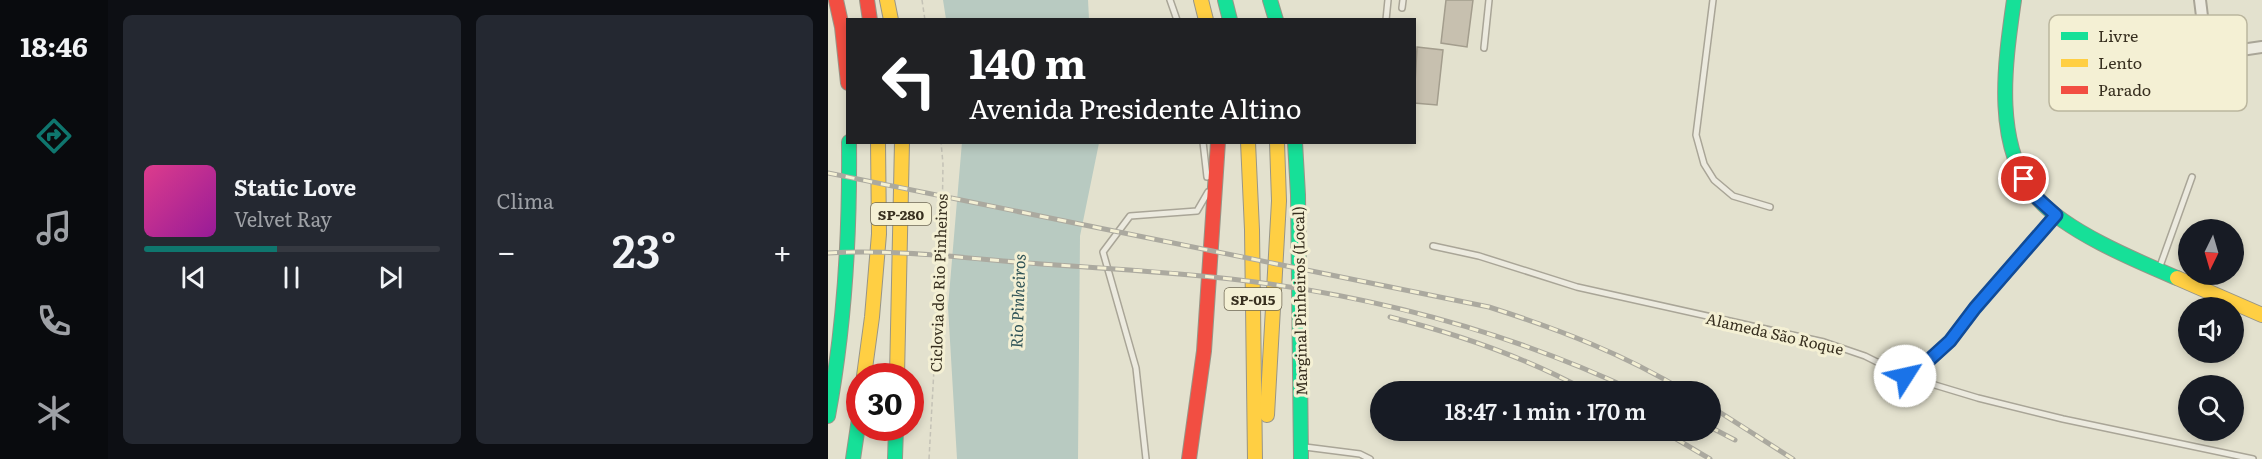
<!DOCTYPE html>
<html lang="pt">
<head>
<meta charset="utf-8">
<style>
	body { margin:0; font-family:Literata,serif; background:#242831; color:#f1f3f6; height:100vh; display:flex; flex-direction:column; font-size:22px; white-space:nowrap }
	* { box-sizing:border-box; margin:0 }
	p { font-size:20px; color:#9ea1a6 }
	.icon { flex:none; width:33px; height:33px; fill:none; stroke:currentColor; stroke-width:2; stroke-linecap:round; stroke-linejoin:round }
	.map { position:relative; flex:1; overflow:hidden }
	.panel { display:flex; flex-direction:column; gap:15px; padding:15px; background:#0d0f14; width:720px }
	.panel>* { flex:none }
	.banner { position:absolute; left:18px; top:18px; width:570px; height:126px; border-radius:0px; box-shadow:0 3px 9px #0003; background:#202124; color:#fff; overflow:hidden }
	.needle { width:39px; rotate:185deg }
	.controls { position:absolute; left:1350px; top:219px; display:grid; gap:12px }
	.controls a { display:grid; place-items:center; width:66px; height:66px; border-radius:50%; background:#171b24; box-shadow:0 3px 9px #0003; font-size:30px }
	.speed { position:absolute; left:18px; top:363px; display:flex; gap:12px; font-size:30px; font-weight:700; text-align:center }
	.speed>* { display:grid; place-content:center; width:78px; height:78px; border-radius:50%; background:#171b24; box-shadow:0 3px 9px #0003; line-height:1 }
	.speed .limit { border:9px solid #d22; background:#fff; color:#111 }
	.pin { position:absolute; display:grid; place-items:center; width:51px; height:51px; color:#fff; margin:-26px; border:3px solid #fff; border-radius:50%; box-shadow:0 2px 6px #0007 }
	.me { position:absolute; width:66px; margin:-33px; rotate:55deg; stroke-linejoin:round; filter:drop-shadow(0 0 4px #0008) }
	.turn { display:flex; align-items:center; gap:21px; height:126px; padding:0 24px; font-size:27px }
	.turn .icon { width:78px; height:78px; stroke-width:2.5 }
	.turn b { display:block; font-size:42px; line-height:51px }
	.big { font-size:45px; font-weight:600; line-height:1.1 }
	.panel .widget { flex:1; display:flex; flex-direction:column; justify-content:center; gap:9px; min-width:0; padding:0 21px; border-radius:9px; background:#242831 }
	.song { display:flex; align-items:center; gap:18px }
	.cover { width:72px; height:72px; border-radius:9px; background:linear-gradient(135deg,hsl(330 70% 55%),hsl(300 70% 35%)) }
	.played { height:6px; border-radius:3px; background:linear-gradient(90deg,#0f766e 45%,#363941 45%) }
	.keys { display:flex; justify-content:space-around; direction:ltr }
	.heat { display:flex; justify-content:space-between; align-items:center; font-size:33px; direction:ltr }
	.panel .tiles { flex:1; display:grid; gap:15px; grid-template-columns:repeat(2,1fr) }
	.trip { position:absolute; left:542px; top:381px; width:351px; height:60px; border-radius:30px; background:#171b24; box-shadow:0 3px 9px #0003; font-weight:600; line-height:60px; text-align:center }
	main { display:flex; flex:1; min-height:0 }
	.tabs { display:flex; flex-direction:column; width:108px; justify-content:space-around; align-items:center; background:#090b0e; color:#9ea1a6 }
	.tabs .icon { width:42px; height:42px }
	.tabs .selected { color:#0f766e }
	.tabs b { font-size:27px; color:#f1f3f6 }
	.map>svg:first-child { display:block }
	.water { fill:#b8cac1 }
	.building { fill:#c7c0af; stroke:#a39d8d; stroke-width:1.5 }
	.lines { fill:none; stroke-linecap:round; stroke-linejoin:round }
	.lane-casing { stroke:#a9a597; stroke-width:8 }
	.street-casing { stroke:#a9a597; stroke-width:14 }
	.fast-casing { stroke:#989587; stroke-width:16 }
	.slow-casing { stroke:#989587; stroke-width:16 }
	.jam-casing { stroke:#989587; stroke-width:16 }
	.path { stroke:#c4c2b6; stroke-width:1.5; stroke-dasharray:4.5 3; stroke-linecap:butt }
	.lane { stroke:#eceadf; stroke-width:5 }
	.street { stroke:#eceadf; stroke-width:10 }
	.fast { stroke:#16e098; stroke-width:14 }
	.slow { stroke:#ffcf43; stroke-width:14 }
	.jam { stroke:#f24e42; stroke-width:14 }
	.rail-casing { stroke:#aba99f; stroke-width:5 }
	.rail { stroke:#f4f0d4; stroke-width:3; stroke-dasharray:9; stroke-linecap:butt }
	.route-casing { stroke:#114b97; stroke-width:15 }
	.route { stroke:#1a73e8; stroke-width:10 }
	.labels { text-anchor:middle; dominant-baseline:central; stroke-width:6; stroke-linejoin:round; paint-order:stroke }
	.shield { fill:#f4f0d4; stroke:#706955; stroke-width:1.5 }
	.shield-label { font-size:14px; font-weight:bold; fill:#372f1f }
	.street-label { font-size:15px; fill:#372f1f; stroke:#f4f0d4 }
	.water-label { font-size:16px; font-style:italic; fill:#2f5356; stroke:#f4f0d4 }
	.key { fill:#f4f0d4; stroke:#bbb69e; stroke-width:1.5 }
	.key-label { font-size:16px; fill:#372f1f }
</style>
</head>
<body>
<main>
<nav class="tabs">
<b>18:46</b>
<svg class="icon selected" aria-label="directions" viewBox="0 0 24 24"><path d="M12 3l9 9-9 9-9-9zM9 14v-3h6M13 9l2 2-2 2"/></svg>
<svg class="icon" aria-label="music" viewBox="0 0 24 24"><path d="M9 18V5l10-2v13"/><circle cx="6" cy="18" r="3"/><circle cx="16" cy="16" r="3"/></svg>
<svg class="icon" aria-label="phone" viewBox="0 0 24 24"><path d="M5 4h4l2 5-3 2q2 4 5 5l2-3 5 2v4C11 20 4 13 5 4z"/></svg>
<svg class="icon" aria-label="climate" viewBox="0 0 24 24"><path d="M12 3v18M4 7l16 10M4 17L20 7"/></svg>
</nav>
<section class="panel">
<div class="tiles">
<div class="widget">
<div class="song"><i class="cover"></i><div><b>Static Love</b><p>Velvet Ray</p></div></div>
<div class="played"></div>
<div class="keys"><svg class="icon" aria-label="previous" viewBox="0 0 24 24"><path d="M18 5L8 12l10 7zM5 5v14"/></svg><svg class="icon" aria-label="pause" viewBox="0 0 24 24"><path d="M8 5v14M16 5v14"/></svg><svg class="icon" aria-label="next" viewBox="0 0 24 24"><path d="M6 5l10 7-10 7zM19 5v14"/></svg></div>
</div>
<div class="widget"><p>Clima</p>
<div class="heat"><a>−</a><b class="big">23°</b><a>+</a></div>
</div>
</div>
</section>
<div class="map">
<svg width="1434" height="459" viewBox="0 0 1434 459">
	<rect width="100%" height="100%" fill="#e3e1ce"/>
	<g class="water">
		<path d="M115,0H260L261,19H118Z"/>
		<path d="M134,142L271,143L252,236L250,459H129L120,307Z"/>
	</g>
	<g class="building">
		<path d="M618,0H645L639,47L613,43Z"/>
		<path d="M589,47L615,50L609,105L586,103Z"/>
	</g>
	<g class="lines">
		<defs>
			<g id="lane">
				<path d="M342,0L349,20"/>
				<path d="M885,0L868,135L876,164L886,180L905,196L942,207"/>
				<path d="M574,8L575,0"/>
				<path d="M558,20L560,0"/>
				<path d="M656,48L661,0"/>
				<path d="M375,142L379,177"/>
				<path d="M605,246L651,256L749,287L996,342L1037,356L1077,376L1150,398L1235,419L1425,459"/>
				<path d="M1331,269L1364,177"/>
				<path d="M477,447L532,454L542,459"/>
				<path d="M318,459L308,368L275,252L302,216L369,211L380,192"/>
			</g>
			<g id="street">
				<path d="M1372,0L1378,49L1381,53L1386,54L1434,47"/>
				<path d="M1077,376L1100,361L1122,341L1147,308L1228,215"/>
			</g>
			<g id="fast">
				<path d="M397,0L402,20"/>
				<path d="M442,0L448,20"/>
				<path d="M1186,0C1177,63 1164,147 1210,199C1239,232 1309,261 1349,278"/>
				<path d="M467,142L470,195L473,459"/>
				<path d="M0,416C17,325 22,234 21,142"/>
				<path d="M25,459L32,412"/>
				<path d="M67,459L68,428"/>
			</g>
			<g id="slow">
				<path d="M59,0L63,20"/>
				<path d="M373,0L378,20"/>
				<path d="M420,142L424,230L427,459"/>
				<path d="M1349,278L1434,315"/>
				<path d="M36,376L44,317L51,234L50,142"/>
				<path d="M69,376L74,142"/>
				<path d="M439,415L451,201L449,142"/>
			</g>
			<g id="jam">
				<path d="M8,0L14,27L20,83"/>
				<path d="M39,0L42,20"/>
				<path d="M361,459L376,351L390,142"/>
			</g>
		</defs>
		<use href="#lane" class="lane-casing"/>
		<use href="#street" class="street-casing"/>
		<use href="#fast" class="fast-casing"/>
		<use href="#slow" class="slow-casing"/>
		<use href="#jam" class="jam-casing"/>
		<g class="path">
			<path d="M94,0L97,20"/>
			<path d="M101,459L114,225L115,164L113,142"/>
		</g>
		<use href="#lane" class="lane"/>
		<use href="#street" class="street"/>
		<use href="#fast" class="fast"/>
		<use href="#slow" class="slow"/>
		<use href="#jam" class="jam"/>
		<defs>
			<g id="rail">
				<path d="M0,173L661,307C730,329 796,354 858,392"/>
				<path d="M0,253C71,249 143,259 213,264C276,268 340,272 403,279C542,295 682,332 809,392"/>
				<path d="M562,317C630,334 699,358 761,392"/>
				<path d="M882,406L965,459"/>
				<path d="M882,427L907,440"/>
				<path d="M833,430L882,459"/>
			</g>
		</defs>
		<use href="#rail" class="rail-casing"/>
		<use href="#rail" class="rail"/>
	</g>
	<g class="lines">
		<defs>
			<path id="route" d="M1077,376L1100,361L1122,341L1147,308L1228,215L1210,199L1196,179"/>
		</defs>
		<use href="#route" class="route-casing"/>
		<use href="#route" class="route"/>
	</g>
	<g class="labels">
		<g class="shield">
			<rect x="43" y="203" width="60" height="22" rx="4.5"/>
			<rect x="396.5" y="288" width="57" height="22" rx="4.5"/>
		</g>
		<g class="shield-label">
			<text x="73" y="214">SP-280</text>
			<text x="425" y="299">SP-015</text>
		</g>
		<g class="street-label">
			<text transform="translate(110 283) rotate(-88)">Ciclovia do Rio Pinheiros</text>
			<text transform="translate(471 301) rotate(-91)">Marginal Pinheiros (Local)</text>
			<text transform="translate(947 333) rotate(13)">Alameda São Roque</text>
		</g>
		<g class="water-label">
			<text transform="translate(189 301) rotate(-88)">Rio Pinheiros</text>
		</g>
	</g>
	<rect x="1221" y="15" width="198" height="96" rx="9" class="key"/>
	<rect x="1233" y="32" width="27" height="8" fill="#16e098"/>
	<rect x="1233" y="59" width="27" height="8" fill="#ffcf43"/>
	<rect x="1233" y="86" width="27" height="8" fill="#f24e42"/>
	<g class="key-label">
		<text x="1270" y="42">Livre</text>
		<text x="1270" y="69">Lento</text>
		<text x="1270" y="96">Parado</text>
	</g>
</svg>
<div class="controls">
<a><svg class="needle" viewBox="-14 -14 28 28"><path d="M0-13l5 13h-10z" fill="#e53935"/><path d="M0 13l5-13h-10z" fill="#9ea1a6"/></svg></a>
<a><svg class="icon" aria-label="sound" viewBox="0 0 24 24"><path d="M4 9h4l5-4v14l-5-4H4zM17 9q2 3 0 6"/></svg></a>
<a><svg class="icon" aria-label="search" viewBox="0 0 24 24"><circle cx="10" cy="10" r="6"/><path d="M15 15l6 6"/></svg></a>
</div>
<div class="speed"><div class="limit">30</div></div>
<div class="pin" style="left:1196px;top:179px;background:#d93025"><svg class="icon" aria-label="arrive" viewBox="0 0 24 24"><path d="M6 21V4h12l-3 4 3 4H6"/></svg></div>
<svg class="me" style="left:1077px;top:376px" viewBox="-20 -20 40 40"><circle r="19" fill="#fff"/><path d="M0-13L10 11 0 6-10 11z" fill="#1a73e8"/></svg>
<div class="trip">18:47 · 1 min · 170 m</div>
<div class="banner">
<div class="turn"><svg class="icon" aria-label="left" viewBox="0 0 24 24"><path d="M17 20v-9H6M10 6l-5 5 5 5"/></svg><div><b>140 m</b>Avenida Presidente Altino</div></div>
</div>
</div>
</main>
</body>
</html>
